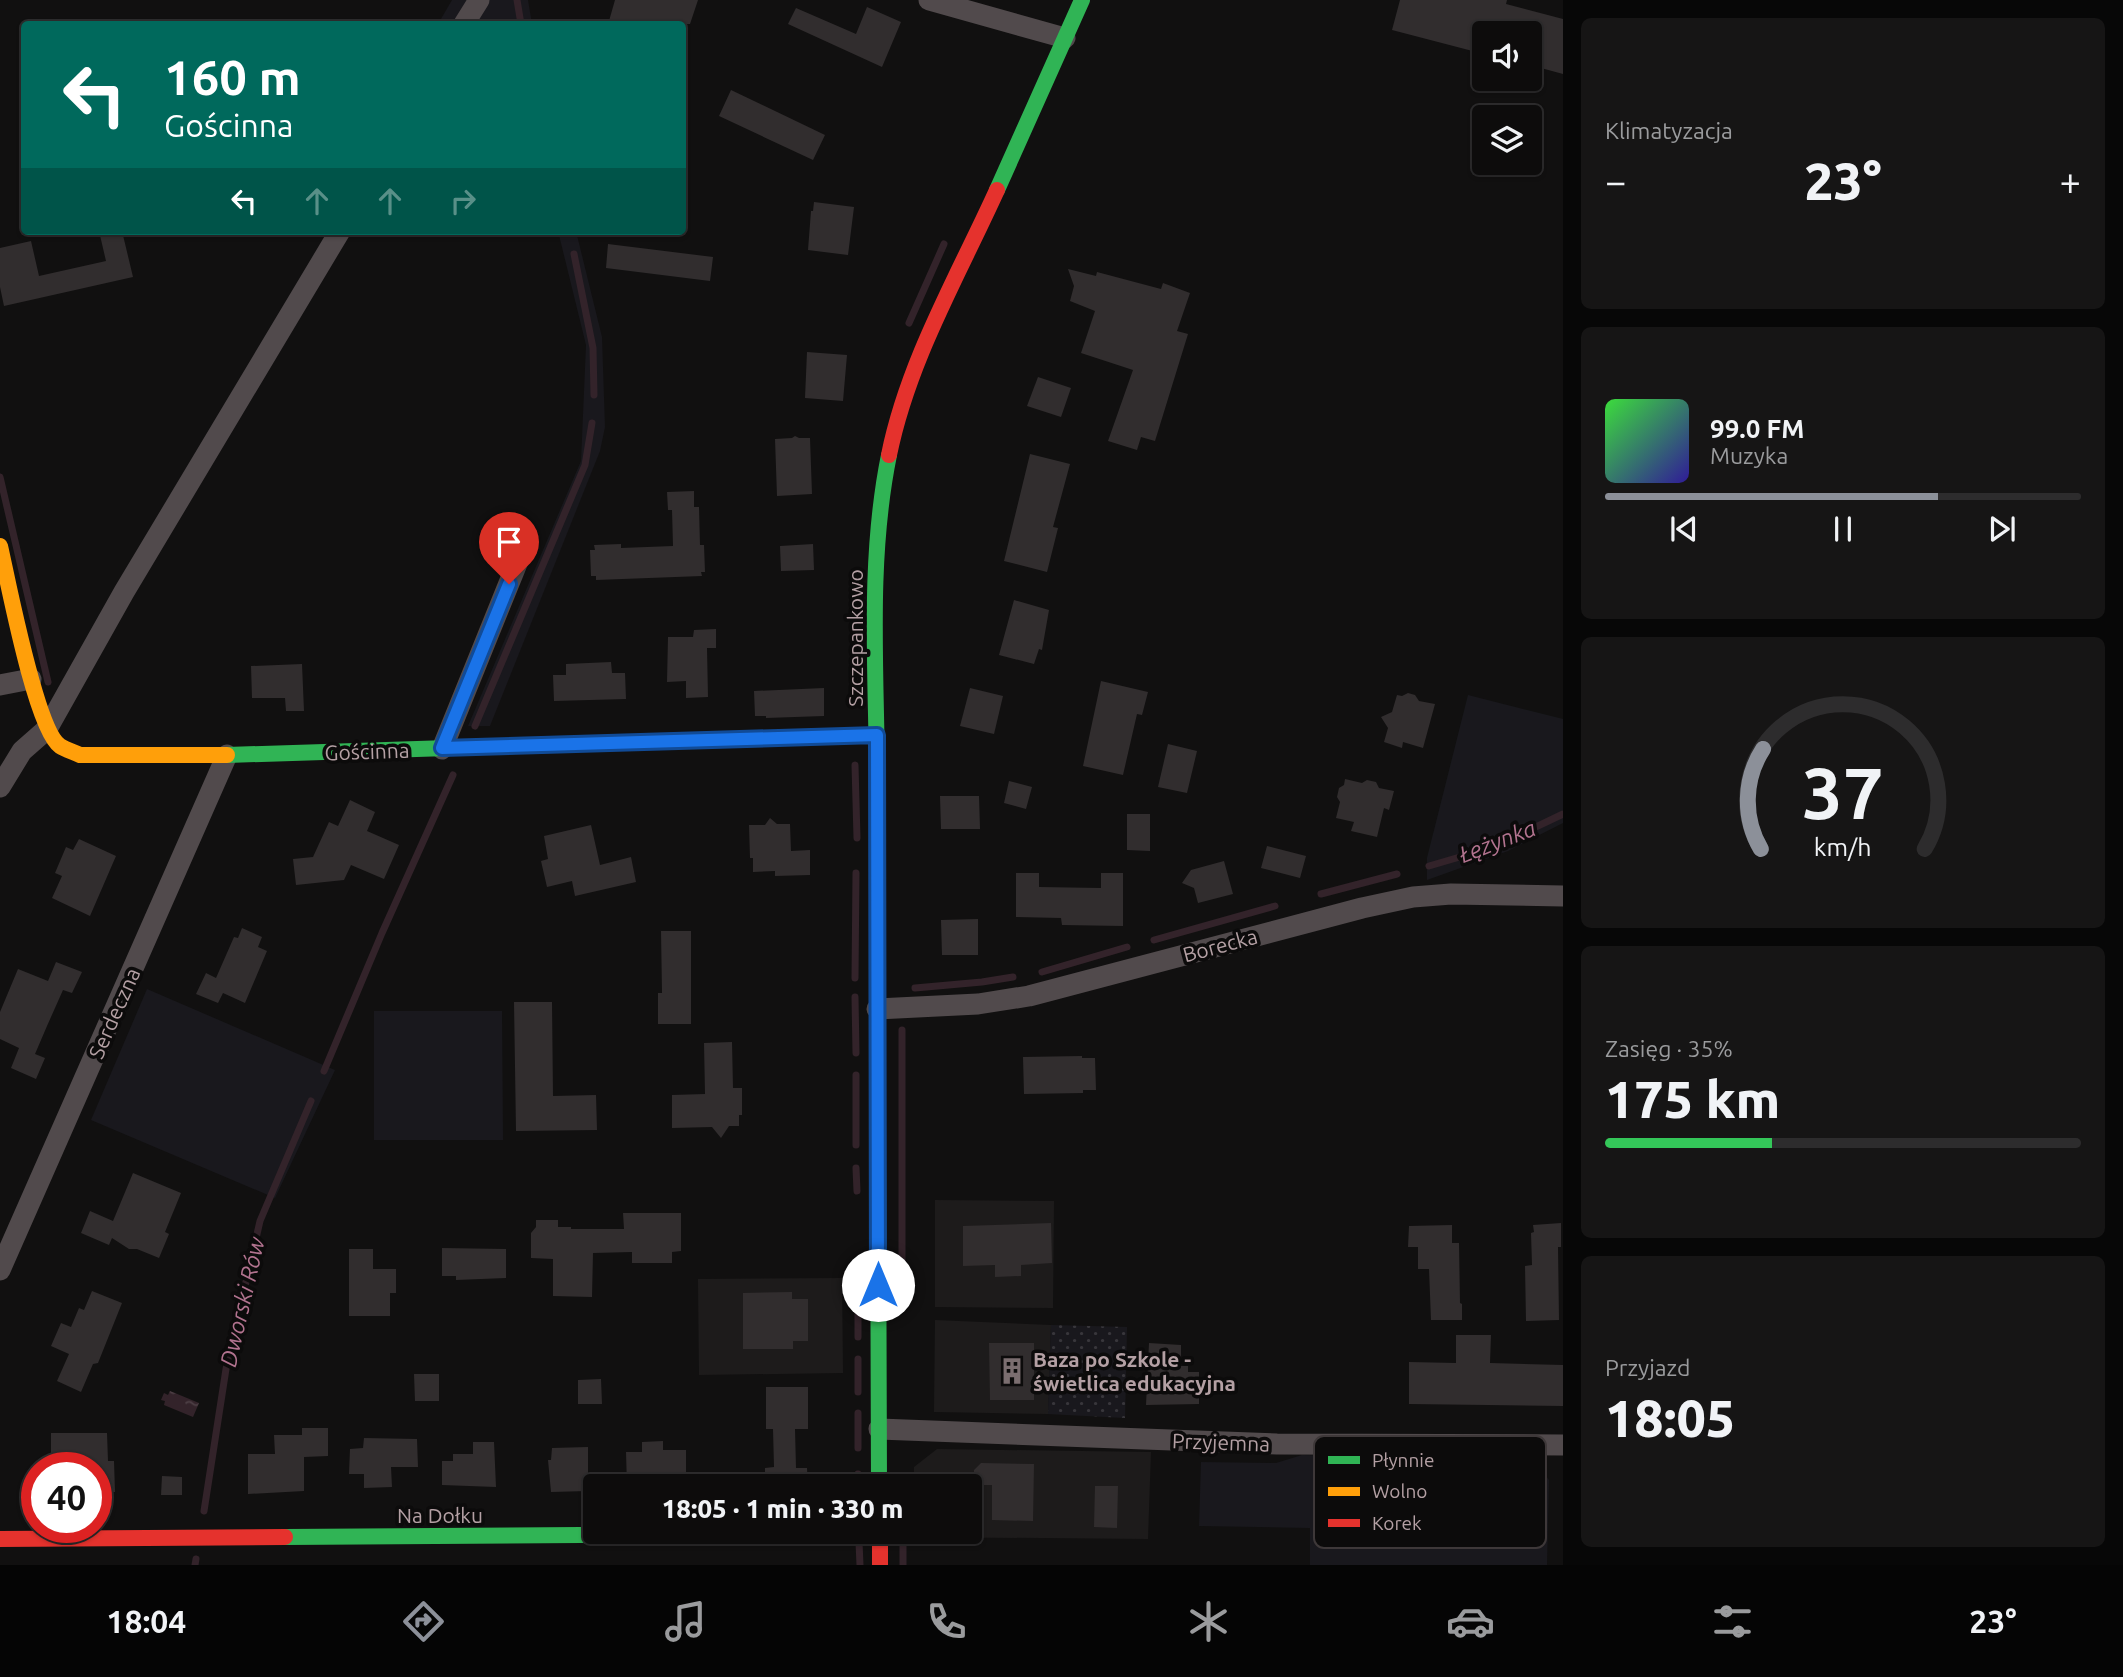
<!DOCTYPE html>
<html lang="pl">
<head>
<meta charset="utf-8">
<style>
	body { margin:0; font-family:Ubuntu,sans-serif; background:#161515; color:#f1f3f6; height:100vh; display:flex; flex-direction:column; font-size:26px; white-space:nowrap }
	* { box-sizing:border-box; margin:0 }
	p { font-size:23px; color:#9a9b9d }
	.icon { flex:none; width:38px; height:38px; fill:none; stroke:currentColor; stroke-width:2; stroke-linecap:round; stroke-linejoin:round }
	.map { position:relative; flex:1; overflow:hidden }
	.details { display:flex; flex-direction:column; gap:18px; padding:18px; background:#070707; width:560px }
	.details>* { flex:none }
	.top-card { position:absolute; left:21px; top:21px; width:665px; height:214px; border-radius:7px; box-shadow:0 2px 5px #0004,0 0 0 2px #2d2c2d; background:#00695c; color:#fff; overflow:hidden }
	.tools { position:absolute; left:1472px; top:21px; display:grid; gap:14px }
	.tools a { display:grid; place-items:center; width:70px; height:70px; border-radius:7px; background:#0d0c0c; box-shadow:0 2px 5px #0004,0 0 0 2px #2d2c2d; font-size:35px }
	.speed { position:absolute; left:21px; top:1452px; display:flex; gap:14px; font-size:35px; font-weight:700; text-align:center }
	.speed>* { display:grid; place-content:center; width:91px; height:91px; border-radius:50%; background:#0d0c0c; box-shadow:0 2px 5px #0004,0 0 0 2px #2d2c2d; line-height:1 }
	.speed .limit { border:10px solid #d22; background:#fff; color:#111 }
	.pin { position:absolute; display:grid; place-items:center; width:60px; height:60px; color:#fff; margin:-72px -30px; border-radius:50% 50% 50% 0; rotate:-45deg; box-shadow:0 0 7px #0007 }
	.pin .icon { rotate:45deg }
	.me { position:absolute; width:77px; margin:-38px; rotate:0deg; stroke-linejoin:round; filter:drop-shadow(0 0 5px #0008) }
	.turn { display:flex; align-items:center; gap:24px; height:147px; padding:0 28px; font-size:32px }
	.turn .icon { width:91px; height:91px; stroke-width:2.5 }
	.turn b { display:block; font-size:49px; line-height:60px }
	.lanes { display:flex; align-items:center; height:66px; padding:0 28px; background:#0003; justify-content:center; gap:35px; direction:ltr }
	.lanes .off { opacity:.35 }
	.big { font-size:52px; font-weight:800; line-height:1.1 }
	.details .card { flex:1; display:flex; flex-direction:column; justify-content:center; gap:10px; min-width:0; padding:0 24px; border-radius:10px; background:#161515 }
	.details .dial { align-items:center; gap:0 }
	.dial svg { height:182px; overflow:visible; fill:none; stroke:#2d2c2d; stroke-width:7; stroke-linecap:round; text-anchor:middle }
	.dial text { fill:#f1f3f6; stroke:none }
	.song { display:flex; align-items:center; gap:21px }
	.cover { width:84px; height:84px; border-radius:10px; background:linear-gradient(135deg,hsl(120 70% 55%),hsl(250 70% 35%)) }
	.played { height:7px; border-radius:4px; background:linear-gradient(90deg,#8c9099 70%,#2d2c2d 70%) }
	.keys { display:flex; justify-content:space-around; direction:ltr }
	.heat { display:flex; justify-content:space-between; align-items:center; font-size:38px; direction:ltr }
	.charge { height:10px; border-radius:5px; background:linear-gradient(90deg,#34c759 35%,#2d2c2d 0) }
	.trip { position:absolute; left:583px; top:1474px; width:399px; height:70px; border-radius:7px; background:#0d0c0c; box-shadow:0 2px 5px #0004,0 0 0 2px #2d2c2d; font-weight:800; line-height:70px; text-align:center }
	.menu { display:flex; height:112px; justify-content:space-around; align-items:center; background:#050505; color:#9a9b9d }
	.menu .icon { width:49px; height:49px }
	.menu .active { color:#8c9099 }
	.menu b { font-size:32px; color:#f1f3f6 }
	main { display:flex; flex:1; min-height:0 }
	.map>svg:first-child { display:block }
	.built { fill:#1d1b1b }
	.green { fill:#19181d }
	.park { fill:url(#park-dots) }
	.water { fill:url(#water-ripples) }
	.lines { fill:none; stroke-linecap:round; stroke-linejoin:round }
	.stream { stroke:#33232a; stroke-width:7 }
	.building { fill:#312d2e }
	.street { stroke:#514a4c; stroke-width:21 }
	.fast { stroke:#30b455; stroke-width:16 }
	.slow { stroke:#ff9f0a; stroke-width:16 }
	.jam { stroke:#e5322d; stroke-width:16 }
	.route-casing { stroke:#114b97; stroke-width:18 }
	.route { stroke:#1a73e8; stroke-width:12 }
	.labels { text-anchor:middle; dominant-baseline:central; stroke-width:7; stroke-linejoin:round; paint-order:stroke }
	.street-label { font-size:21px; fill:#b4a0a4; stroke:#0c0b0b }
	.poi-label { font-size:21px; font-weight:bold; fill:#b4a0a4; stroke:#0c0b0b; text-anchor:start }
	.water-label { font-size:23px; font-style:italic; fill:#b2738f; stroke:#0c0b0b }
	.key { fill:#0c0b0b; stroke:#3e3839; stroke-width:2 }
	.key-label { font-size:19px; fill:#b4a0a4 }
</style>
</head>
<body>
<main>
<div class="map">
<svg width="1563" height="1565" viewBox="0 0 1563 1565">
	<defs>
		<pattern id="park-dots" width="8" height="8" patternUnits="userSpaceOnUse" patternTransform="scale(1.75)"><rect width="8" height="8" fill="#19181d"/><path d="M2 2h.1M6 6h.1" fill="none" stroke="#38363b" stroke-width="1.8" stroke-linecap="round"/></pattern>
		<pattern id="water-ripples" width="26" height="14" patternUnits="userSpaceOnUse" patternTransform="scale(1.75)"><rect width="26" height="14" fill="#33232a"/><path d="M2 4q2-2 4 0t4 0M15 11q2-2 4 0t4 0" fill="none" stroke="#4e4046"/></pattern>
	</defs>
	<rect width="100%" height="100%" fill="#111010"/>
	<g class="built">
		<path d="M935,1200L1054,1201L1053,1308L935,1307Z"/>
		<path d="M842,1278L843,1373L699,1375L698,1279Z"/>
		<path d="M935,1320L1051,1325L1048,1414L934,1412Z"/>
		<path d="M937,1449L1151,1452L1148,1539L914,1537V1531H970V1486H914V1467Z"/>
	</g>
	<g class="green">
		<path d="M452,0H528L532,24H438Z"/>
		<path d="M558,231H576L602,337L605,427L600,451L490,726H468L581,461L586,345Z"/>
		<path d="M1468,695L1563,719V823L1508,851L1427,880V858Z"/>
		<path d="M147,989L335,1070L275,1198L91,1120Z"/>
		<path d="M374,1011H502L503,1140H374Z"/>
		<path d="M1302,1455L1535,1461L1549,1480L1547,1565H1310V1528L1199,1526L1201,1462L1276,1463Z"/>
	</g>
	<path class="park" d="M1051,1325L1127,1327L1125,1418L1048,1414Z"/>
	<path class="water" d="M170,1391L199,1403L193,1417L164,1405L165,1401L161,1400L164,1393L168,1395Z"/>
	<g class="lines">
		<g class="stream">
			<path d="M517,0L521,24"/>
			<path d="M574,254L593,348L594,395"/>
			<path d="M909,323L944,244"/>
			<path d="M0,477L48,682"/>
			<path d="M475,726L585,465L592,423"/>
			<path d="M855,765L857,838"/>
			<path d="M1429,866L1494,847L1563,814"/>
			<path d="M1321,894L1397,874"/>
			<path d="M1154,940L1275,906"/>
			<path d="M1042,972L1127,947"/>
			<path d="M855,978L856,873"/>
			<path d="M915,988L982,982L1013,977"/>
			<path d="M855,997L856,1053"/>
			<path d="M324,1071L382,933L453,775"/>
			<path d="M856,1145V1075"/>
			<path d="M856,1168L857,1191"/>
			<path d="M902,1290V1030"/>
			<path d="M858,1292V1337"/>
			<path d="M858,1359V1392"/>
			<path d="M858,1413V1448"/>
			<path d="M858,1474L859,1486"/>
			<path d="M204,1511L226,1369L260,1221L311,1101"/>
			<path d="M903,1531V1565"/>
			<path d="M859,1542L860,1565"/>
			<path d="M195,1565L196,1559"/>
		</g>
	</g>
	<g class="building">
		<path d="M615,0H698L690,24H624L609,21Z"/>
		<path d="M1400,0H1507L1506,4L1563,19V74L1530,65V33H1484V54L1392,30Z"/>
		<path d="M867,7L901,22L882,67L788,24L796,8L856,34Z"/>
		<path d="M731,90L825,135L813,160L719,116Z"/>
		<path d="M814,202L854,207L848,255L808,250L811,211H813Z"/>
		<path d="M99,231H122L133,277L4,306L0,287V248L31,241L39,276L106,261Z"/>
		<path d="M608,244L713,257L710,281L606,268Z"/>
		<path d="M1068,269L1096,276L1097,272L1161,289L1163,283L1190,293L1177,331L1188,334L1155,441L1141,437L1137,450L1108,441L1133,370L1081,353L1095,311L1070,301L1074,286Z"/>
		<path d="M807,352L847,355L843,401L805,398Z"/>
		<path d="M1038,377L1071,388L1061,417L1027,406Z"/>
		<path d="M795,436L799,438H810L812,494L777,496L775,439L792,438Z"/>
		<path d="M1030,454L1070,464L1053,527L1058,528L1047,572L1004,561Z"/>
		<path d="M694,491V507H699L700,545H704L705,572H701L702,576L596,580V576H591L590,550H595L594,545L621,544V548L673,546L672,510H668L667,492Z"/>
		<path d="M813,544L814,570L781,571L780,546Z"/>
		<path d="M1014,600L1049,610L1042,650L1039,649L1034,664L999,655Z"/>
		<path d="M716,629V648H707L708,697L686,698V681L667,682L668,637H693L694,630Z"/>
		<path d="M611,662L612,673H625L626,699L554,701L553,675H566V664Z"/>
		<path d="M302,664L304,711H286L285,698H252L251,666Z"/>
		<path d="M1101,681L1148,692L1142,715L1137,714L1123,775L1083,766Z"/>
		<path d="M824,688V716L766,718V716H755L754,691Z"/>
		<path d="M970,688L1003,696L994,734L960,726Z"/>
		<path d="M1408,693L1415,695L1419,701L1435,704L1423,748L1403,742L1402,748L1384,742L1388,728L1381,717L1392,712L1397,695L1402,696Z"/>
		<path d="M1168,744L1197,751L1187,793L1158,787Z"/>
		<path d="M1345,779L1362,783L1367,780L1376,782L1379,788L1394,791L1389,810L1384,808L1377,837L1351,831L1354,822L1336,818L1340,802L1337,797L1339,788L1344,785Z"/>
		<path d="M1009,781L1032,787L1026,809L1004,803Z"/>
		<path d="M940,796H979L980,829H941Z"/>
		<path d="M350,800L375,812L367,831L399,845L384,879L351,865L344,880L296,885L293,859L313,857L329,822L338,826Z"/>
		<path d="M1127,814H1150V851L1127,850Z"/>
		<path d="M770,818L777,824H790L791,851L810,850V875L775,876V871L753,872V858H750L749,825H765Z"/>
		<path d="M591,825L600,865L631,857L636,882L575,896L572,881L547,887L541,861L548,859L544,836Z"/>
		<path d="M79,839L116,856L90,916L52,898L62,876L55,873L66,847L73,850Z"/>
		<path d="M1267,846L1306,856L1300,878L1261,868Z"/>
		<path d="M1224,861L1233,894L1198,903L1194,888L1182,883L1191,870Z"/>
		<path d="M1016,873H1039V887L1101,888V873H1123V926L1062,925L1061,918L1016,917Z"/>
		<path d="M978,919V955H942L941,920Z"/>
		<path d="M242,928L262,937L258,947L267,951L245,1003L223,993L218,1003L196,994L206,973L216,978L234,937L238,938Z"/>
		<path d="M661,931H691V1024H658V993H662Z"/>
		<path d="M56,962L82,972L72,993L63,990L47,1026L35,1054L45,1058L36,1079L11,1068L19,1048L0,1039V1012L18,969L48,981Z"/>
		<path d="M514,1002H552L553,1096L596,1095L597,1130L516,1131Z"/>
		<path d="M732,1042L733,1088H742V1115H739V1126H729L721,1138L712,1127L672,1128V1095L705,1094L704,1043Z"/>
		<path d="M1082,1056V1058H1095L1096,1090H1083V1093L1024,1094L1023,1057Z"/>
		<path d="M133,1173L181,1193L165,1232L169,1234L159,1258L137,1249H129L112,1238L109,1245L81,1233L90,1211L113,1221Z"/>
		<path d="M623,1213H681V1251L672,1252V1263H632V1252L593,1253L592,1297L553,1296V1259L531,1258V1233L536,1227V1220H558V1227H571V1229H624Z"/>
		<path d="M1051,1223L1052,1263L1021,1265V1276L995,1277V1265L963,1266V1226Z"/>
		<path d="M1561,1223V1247H1558L1559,1320L1526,1321L1525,1266L1532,1265L1531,1233L1534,1232L1533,1225Z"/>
		<path d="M1452,1225V1243H1459L1460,1303L1462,1304V1320H1431L1429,1269H1418V1247H1408L1409,1226Z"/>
		<path d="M442,1248L506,1249V1278L456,1280V1276H442Z"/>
		<path d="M349,1249H373V1269H396V1293H390V1316H349Z"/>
		<path d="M92,1291L122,1303L98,1363L93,1364L81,1392L57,1381L69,1354L51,1346L61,1323L71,1327L79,1308L84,1310Z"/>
		<path d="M792,1292V1299H808V1341H793V1349H743V1293Z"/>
		<path d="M1456,1335H1491L1490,1363L1563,1365V1406L1409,1404V1362L1456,1363Z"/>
		<path d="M989,1343H1034V1400H990Z"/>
		<path d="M1149,1343L1181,1345V1366H1188V1372H1199V1404L1146,1405Z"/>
		<path d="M414,1374H439V1401H415Z"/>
		<path d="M601,1379L602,1404H578V1380Z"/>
		<path d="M766,1387H808V1429H795L796,1468H807L808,1486H765V1468L774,1467L773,1429H766Z"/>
		<path d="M302,1428H328V1456L304,1457V1491L248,1494V1454H275L274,1435H302Z"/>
		<path d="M51,1433H107L108,1461H114L115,1492H96V1468H51Z"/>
		<path d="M364,1438L417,1439L418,1467H391L392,1487L364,1488V1474H349L350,1449L363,1448Z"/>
		<path d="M663,1441V1450H686V1478L663,1479V1485L627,1486L626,1452H642V1442Z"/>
		<path d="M473,1442H494L496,1487L442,1485V1461H453V1454H473Z"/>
		<path d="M588,1447V1491L551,1492L548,1460H551L552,1448Z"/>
		<path d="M981,1463L1034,1464L1033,1521L992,1520V1485H980L974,1478V1470Z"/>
		<path d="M162,1476L182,1477V1495H161Z"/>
		<path d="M1095,1486H1118L1117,1528L1094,1527Z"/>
	</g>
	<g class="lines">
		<g class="street">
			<path d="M929,0L1065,38"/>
			<path d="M464,24L479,0"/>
			<path d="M0,685L31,679"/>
			<path d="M442,749L518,561"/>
			<path d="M0,787L22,751L47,729L124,592L340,231"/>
			<path d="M877,1009L978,1004L1029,996L1362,908L1413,897L1451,894L1563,896"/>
			<path d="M0,1270L227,755"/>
			<path d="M879,1429L1277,1444L1563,1445"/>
		</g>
		<g class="fast">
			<path d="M997,190L1082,0"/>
			<path d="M227,755L608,743"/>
			<path d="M877,771C876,666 868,558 889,455"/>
			<path d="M878,1159L879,1486"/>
			<path d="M285,1537L880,1533"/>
		</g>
		<g class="slow">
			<path d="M0,546C8,581 36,730 60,746C66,750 74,752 80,755H227"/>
			<path d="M608,743L877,735"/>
		</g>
		<g class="jam">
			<path d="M889,455C908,361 958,276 997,190"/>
			<path d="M877,771L878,1159"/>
			<path d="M880,1531V1565"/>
			<path d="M0,1539L285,1537"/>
		</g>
	</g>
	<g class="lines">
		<defs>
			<path id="route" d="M509,584L442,748L877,735L878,1285"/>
		</defs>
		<use href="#route" class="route-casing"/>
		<use href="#route" class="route"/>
	</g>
	<defs>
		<symbol id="building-bare" viewBox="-9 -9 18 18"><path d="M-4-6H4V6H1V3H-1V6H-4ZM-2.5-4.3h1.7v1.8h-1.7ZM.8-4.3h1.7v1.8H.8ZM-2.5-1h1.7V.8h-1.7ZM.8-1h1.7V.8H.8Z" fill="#7b6e70" stroke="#0c0b0b" stroke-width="2.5" paint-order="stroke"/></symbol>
	</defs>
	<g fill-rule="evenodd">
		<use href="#building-bare" x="993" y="1352" width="38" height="38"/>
	</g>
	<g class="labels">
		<g class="street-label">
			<text transform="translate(855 638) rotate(-90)">Szczepankowo</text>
			<text transform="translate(367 751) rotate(-2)">Gościnna</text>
			<text transform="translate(1220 945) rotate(-15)">Borecka</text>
			<text transform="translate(114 1013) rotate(-66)">Serdeczna</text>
			<text transform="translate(1221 1442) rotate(2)">Przyjemna</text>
			<text x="440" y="1515">Na Dołku</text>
		</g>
		<g class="poi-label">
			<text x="1033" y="1359">Baza po Szkole -<tspan x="1033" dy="24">świetlica edukacyjna</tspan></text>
		</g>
		<g class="water-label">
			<text transform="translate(1497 841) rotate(-21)">Łężynka</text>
			<text transform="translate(242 1302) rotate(-77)">Dworski Rów</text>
		</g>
	</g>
	<rect x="1314" y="1436" width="232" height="112" rx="10" class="key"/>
	<rect x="1328" y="1456" width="32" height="8" fill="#30b455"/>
	<rect x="1328" y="1487" width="32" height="9" fill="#ff9f0a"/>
	<rect x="1328" y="1519" width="32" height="8" fill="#e5322d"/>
	<g class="key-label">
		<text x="1372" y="1467">Płynnie</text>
		<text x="1372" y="1498">Wolno</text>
		<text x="1372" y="1530">Korek</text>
	</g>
</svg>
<div class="tools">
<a><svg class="icon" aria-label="sound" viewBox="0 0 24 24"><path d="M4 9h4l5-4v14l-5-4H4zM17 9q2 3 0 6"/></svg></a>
<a><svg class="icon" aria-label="layers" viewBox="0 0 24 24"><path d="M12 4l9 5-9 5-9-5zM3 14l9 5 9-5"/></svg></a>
</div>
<div class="speed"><div class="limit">40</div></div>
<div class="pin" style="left:509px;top:584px;background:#d93025"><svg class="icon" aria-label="arrive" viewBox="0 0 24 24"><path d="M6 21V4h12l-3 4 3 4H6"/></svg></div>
<svg class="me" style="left:878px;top:1285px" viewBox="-20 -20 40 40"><circle r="19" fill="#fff"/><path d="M0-13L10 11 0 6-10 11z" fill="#1a73e8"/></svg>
<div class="trip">18:05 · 1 min · 330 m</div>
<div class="top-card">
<div class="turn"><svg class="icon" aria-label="left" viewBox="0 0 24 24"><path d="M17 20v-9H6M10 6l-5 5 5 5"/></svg><div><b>160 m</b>Gościnna</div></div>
<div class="lanes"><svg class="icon" aria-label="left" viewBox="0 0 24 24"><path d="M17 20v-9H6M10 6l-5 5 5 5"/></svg><svg class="icon off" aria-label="ahead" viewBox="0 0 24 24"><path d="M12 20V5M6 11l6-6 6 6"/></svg><svg class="icon off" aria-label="ahead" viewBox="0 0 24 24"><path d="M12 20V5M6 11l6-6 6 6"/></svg><svg class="icon off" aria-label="right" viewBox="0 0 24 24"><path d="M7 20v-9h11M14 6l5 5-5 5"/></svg></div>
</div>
</div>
<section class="details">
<div class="card"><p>Klimatyzacja</p>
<div class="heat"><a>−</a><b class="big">23°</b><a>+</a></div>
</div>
<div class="card">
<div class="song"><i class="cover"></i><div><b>99.0 FM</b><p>Muzyka</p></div></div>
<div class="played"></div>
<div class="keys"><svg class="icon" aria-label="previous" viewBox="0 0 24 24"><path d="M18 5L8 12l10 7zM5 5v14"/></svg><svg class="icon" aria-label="pause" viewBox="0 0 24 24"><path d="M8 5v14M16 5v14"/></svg><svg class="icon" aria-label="next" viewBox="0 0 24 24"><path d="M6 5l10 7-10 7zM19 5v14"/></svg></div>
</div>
<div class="card dial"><svg viewBox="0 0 100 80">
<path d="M14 69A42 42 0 1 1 86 69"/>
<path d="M14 69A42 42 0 0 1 15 25" stroke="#8c9099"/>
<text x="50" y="56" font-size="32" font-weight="700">37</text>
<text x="50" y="72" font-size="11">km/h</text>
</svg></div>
<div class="card"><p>Zasięg · 35%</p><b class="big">175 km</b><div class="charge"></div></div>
<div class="card"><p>Przyjazd</p><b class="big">18:05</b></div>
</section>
</main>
<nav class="menu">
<b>18:04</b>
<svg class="icon active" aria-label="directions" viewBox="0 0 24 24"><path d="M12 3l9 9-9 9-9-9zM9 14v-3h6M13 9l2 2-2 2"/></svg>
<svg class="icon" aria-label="music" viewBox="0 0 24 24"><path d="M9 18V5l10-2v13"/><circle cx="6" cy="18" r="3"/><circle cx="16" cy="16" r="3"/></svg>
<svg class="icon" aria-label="phone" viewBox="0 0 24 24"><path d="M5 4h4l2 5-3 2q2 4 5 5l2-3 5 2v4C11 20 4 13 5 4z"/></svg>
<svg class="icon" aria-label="climate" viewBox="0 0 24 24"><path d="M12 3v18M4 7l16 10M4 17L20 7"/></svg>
<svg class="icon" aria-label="car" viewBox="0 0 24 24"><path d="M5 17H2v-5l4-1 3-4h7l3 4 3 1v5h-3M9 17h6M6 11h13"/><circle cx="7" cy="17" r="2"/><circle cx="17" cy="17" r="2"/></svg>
<svg class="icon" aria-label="filters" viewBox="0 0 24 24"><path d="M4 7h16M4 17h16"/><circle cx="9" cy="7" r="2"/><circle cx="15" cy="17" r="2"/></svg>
<b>23°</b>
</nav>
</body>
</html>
